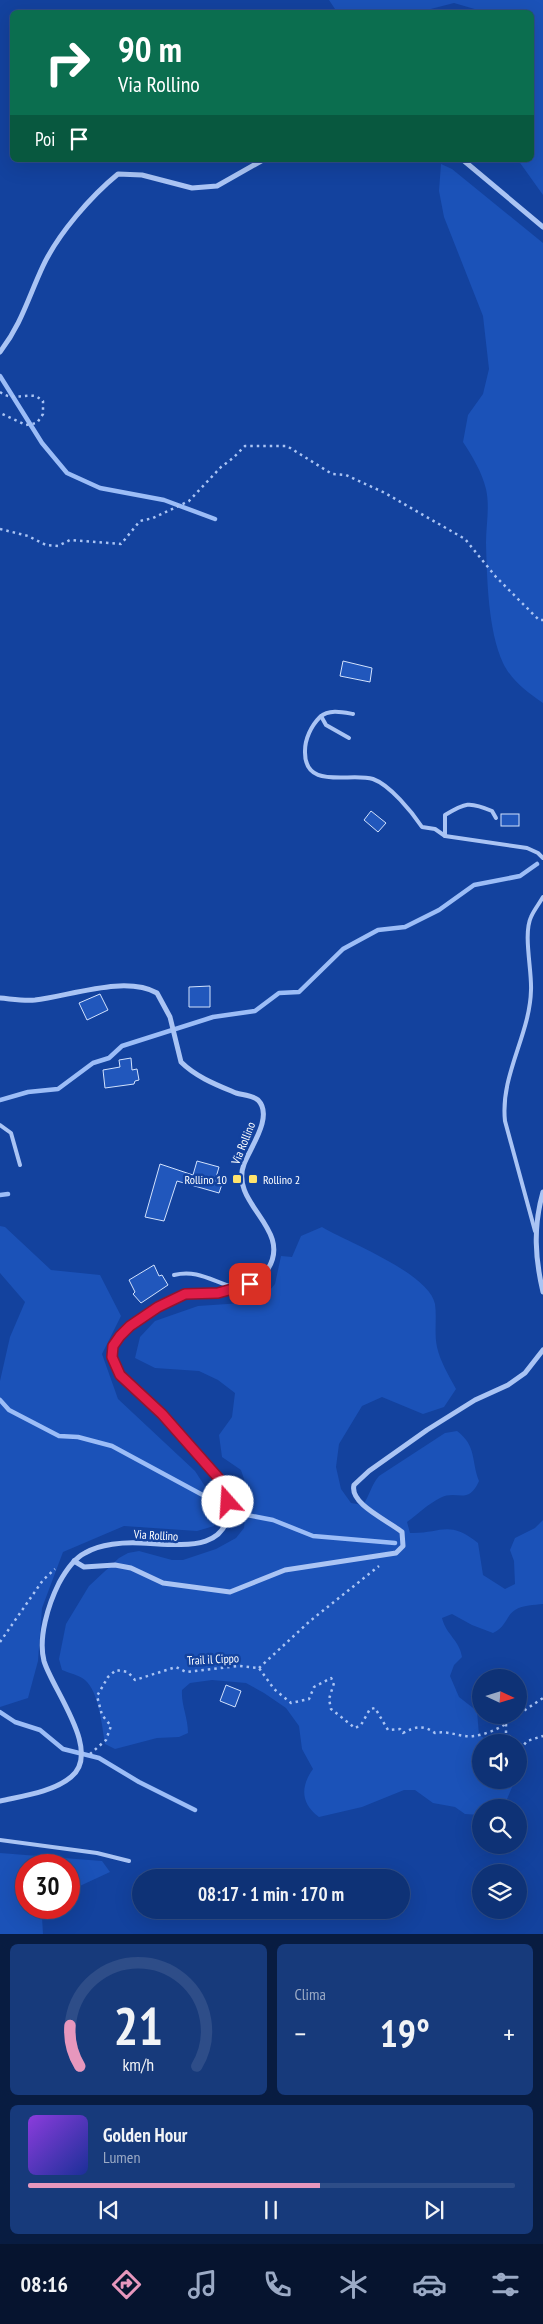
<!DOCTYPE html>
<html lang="it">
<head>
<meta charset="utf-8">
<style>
	body { margin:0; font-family:"PT Sans Narrow",sans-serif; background:#173a7b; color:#f1f3f6; height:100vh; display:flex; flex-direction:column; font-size:19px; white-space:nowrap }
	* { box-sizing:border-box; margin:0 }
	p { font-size:16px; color:#9baac5 }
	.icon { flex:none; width:28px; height:28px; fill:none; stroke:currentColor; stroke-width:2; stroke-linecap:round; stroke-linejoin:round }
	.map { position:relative; height:1934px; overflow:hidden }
	.details { display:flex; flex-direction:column; gap:10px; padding:10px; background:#081c41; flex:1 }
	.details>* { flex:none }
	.banner { position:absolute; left:10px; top:10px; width:524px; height:152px; border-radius:8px; box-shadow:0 5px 20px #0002,0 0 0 1px #2e4d88; background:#0b6e4f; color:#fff; overflow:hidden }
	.needle { width:32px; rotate:94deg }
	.fabs { position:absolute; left:472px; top:1669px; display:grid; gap:10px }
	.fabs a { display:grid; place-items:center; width:55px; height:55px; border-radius:50%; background:#0e3276; box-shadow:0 5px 20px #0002,0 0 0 1px #2e4d88; font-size:25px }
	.speed { position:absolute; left:15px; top:1854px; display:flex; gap:10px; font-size:25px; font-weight:700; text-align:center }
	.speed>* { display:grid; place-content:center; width:65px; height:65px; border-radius:50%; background:#0e3276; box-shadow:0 5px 20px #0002,0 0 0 1px #2e4d88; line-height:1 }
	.speed .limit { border:8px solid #d22; background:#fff; color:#111 }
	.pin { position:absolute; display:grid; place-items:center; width:42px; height:42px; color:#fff; margin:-21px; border-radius:10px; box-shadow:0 2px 8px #0006 }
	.me { position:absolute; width:55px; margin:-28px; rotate:341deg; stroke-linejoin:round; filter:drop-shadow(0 0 4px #0008) }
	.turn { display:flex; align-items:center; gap:18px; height:105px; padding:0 25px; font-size:22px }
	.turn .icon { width:65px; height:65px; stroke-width:2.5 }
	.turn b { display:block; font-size:35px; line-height:42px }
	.then { display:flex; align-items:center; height:48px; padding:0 25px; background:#0003; gap:10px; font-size:19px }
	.big { font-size:38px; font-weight:700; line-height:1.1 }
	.details .widget { flex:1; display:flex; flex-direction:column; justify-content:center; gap:8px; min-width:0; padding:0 18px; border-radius:8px; background:#173a7b }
	.details .dial { align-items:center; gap:0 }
	.dial svg { height:130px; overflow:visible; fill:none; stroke:#2e4d88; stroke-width:7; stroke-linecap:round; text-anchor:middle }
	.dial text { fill:#f1f3f6; stroke:none }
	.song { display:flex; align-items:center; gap:15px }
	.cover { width:60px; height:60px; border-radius:8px; background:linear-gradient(135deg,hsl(270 70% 55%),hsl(230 70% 35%)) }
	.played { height:5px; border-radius:2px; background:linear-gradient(90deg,#e797bd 60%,#2e4d88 60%) }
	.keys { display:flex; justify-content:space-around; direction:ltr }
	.heat { display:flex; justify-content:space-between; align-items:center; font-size:28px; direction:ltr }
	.details .tiles { flex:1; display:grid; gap:10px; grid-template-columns:1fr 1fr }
	.widget:last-child { grid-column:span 2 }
	.trip { position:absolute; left:132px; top:1869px; width:278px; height:50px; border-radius:25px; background:#0e3276; box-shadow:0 5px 20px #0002,0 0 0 1px #2e4d88; font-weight:700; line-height:50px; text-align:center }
	.dock { display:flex; height:80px; justify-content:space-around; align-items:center; background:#06142f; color:#9baac5 }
	.dock .icon { width:35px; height:35px }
	.dock .selected { color:#e797bd }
	.dock b { font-size:22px; color:#f1f3f6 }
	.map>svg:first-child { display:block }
	.green { fill:#1b52b8 }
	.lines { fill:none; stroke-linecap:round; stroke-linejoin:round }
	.stream { stroke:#9cbdf7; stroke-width:4.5 }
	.building { fill:#2157bc; stroke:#d2e2fd }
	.path { stroke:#aac4f4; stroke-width:2.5; stroke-dasharray:2.5 4; stroke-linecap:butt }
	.service { stroke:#aac4f4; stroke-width:4 }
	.minor { stroke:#aac4f4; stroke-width:5 }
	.route-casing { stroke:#92132f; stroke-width:12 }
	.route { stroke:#e11d48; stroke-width:9 }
	.poi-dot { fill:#ffe36d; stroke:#13429e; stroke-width:2 }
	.labels { text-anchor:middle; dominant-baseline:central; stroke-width:5; stroke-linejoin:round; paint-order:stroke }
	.street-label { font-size:12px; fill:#fff; stroke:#13429e }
	.poi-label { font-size:12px; fill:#fff; stroke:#13429e; text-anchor:end }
</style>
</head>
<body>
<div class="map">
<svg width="543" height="1934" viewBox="0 0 543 1934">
	<rect width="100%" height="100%" fill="#13429e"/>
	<g class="green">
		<path d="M329,0H543V195L518,160H531V12H481L478,10L454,3L419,12H337Z"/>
		<path d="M441,164L452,169L543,243V703C528,693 511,680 503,663C488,630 487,579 486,543C486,525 490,507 486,489C482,472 472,456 463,442L468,415L483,394L489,369L483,316L444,217L439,191Z"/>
		<path d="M0,1226L5,1227L51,1270L100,1275L121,1316L102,1354L118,1399L195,1471L219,1508L214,1526L197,1531L124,1526L63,1552L42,1608L38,1661L28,1698L0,1707V1381L10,1337L25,1302L0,1273Z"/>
		<path d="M322,1227C347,1242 429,1273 435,1304C437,1318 434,1333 437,1347C440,1361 449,1376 456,1389L444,1407L423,1414L382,1397L362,1406L339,1444L336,1467L341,1489L351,1503L363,1505C370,1495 371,1485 379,1476L445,1433L457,1431C477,1446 471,1461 479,1481C468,1506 457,1489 440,1498C428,1504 418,1514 407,1522L410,1533C441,1534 448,1519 478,1543L483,1575L505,1589L515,1584L514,1561L510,1550L515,1538L535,1528L543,1520V1604C534,1605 523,1605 515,1610C505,1617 507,1626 493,1633L472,1625L452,1614L442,1618C446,1635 459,1639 462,1657L454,1665L450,1676L459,1697L477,1711L479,1735L490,1742H481V1780H515L505,1804L501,1807L481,1808V1815L465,1814L455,1807L433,1803L415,1790H404L362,1807L319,1817C301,1804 300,1787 313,1769L302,1749L299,1726L286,1708L264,1693L246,1683L212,1680L190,1683L182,1690C181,1705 188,1717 188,1733L179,1737L157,1738L115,1749L105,1744C102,1726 99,1692 85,1680C79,1675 69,1673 62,1670L59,1659L66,1624L89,1586L119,1558L128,1553L139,1551L172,1560H183L216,1549L236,1538L244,1528L248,1491L241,1470L222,1457L219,1435L232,1417L235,1393L218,1380L199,1371L155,1368L135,1358L140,1337L155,1321L198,1306L242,1303L265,1296L275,1284L281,1256L292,1257L301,1236Z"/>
		<path d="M0,1853L102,1861L110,1872L69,1891V1865H26V1908H56L54,1917H42L43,1934H0Z"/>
	</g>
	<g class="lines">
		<g class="stream">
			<path d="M0,376L42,443L67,473L100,488L164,500L215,519"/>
			<path d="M0,1100L28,1092L58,1089L93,1063L109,1058L122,1046L213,1017L255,1011L279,993L299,992L343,949L378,930L405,927L439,910L474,885L520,876L537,864"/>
			<path d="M0,1195L8,1194"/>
			<path d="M0,1400L9,1410L59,1436L78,1437L112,1446L236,1513L273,1520L313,1536L395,1543"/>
			<path d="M0,1712L15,1722L40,1730L63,1749L99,1758L139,1782L195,1810"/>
		</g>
	</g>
	<g class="building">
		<path d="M343,661L372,668L370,682L340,676Z"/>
		<path d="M371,811L386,823L378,832L364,820Z"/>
		<rect x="501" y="814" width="18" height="12"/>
		<path d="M210,986V1007H189V987Z"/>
		<path d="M100,994L108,1010L87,1020L79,1003Z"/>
		<path d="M131,1058L132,1070L137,1069L139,1080L135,1081L134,1084L105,1088L103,1070L120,1067L119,1060Z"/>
		<path d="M197,1161L219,1167L215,1181L222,1184L219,1193L177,1181L164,1221L145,1217L160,1164L193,1175Z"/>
		<path d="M154,1265L159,1276L162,1275L168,1285L141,1303L133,1294L135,1292L129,1280Z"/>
		<path d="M226,1685L241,1691L235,1707L220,1701Z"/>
	</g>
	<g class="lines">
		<g class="path">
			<path d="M0,392C12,401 23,394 36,396L43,401V414L37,423L26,425L0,413"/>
			<path d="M0,529L28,536L46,545L58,546L70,540L121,544L140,521L153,518L189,501L221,467L233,458L245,446H287L332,474L346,475L385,493L465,539L496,577L539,620H543"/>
			<path d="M0,1642L43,1580L55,1569"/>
			<path d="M259,1668L310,1621L379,1566"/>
			<path d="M519,1714L543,1698"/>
			<path d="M506,1724V1734L517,1742"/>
			<path d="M519,1744L523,1746L527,1741L543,1736"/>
			<path d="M90,1754L106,1740L111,1726L102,1715L97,1696L108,1677L116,1670L128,1672L135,1680L176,1667L186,1672L239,1666L259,1668L274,1689L291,1703L309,1699L314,1687L331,1678L334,1683L329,1699L331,1709L355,1728L361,1725L370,1709L375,1708L388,1730L400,1729L403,1733C416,1726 424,1725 435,1733C449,1730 461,1738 474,1736C483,1735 496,1730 504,1725C509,1722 510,1717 515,1715"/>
		</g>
		<g class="service">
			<path d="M353,714C342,712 329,709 320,717C311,726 305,739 305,751C304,791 350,772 373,779C390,785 412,812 422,827L435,829L445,836L527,848L538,853L543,858"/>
			<path d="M321,716L326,725L349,738"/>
			<path d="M445,836V815C465,803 469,801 492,811L496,818"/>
			<path d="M0,1125L11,1133L20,1165"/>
			<path d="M535,1231L505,1121C500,1075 530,1035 531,990C532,970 523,934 531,917C534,910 539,904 543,897"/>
			<path d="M174,1275C198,1269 213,1282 236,1288"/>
			<path d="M0,1840L97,1853L129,1861"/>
		</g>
		<g class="minor">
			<path d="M463,160L543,227"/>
			<path d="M0,352C22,323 28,298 43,266C58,234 91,196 118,174L142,175L192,188L217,186L263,160"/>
			<path d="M0,998C12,999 23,1001 35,1000C70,996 125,975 157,993L170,1017L181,1062C196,1077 217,1085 236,1093C243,1095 252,1095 258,1100C274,1116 250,1148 244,1164C229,1204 293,1228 268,1269C259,1284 235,1291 218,1293C206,1294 195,1291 184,1295C164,1301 117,1328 113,1350C111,1359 115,1369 121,1376C127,1383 136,1389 143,1395C168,1417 202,1453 221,1480C225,1486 227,1495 228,1502C233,1555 175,1544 141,1543C124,1542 100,1544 85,1553C73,1559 65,1572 59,1583C48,1605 38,1638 44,1661C52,1689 103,1752 71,1777C53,1792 22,1796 0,1801"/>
			<path d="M543,1192C533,1227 535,1258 543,1292"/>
			<path d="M74,1561L84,1567L115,1565L131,1568L163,1583L230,1592L285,1570L396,1553L403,1546L402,1532C389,1521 349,1504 354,1485L369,1471L427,1430L475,1400L508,1385L525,1373L543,1350"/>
		</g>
	</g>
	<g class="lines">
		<defs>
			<path id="route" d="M228,1502L222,1482L162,1414L120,1375L112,1357L113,1346L120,1336L130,1326L158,1307L185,1294L218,1293L250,1284"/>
		</defs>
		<use href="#route" class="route-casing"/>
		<use href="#route" class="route"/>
	</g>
	<g class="poi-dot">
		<rect x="232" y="1174" width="10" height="10" rx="2.5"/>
		<rect x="248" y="1174" width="10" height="10" rx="2.5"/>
	</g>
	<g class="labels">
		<g class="street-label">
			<text transform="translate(243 1143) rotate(-68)">Via Rollino</text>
			<text transform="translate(156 1535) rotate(3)">Via Rollino</text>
			<text transform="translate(213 1659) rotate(-3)">Trail il Cippo</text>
		</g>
		<g class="poi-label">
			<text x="227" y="1179">Rollino 10</text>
			<text x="263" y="1179" text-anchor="start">Rollino 2</text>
		</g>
	</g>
</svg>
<div class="fabs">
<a><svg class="needle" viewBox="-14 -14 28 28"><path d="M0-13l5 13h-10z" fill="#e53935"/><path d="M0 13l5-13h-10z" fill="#9baac5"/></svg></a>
<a><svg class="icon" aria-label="sound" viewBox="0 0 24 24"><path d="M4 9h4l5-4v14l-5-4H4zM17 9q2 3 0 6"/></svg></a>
<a><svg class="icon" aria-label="search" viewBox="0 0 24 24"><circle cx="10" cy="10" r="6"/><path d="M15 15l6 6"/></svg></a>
<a><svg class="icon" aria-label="layers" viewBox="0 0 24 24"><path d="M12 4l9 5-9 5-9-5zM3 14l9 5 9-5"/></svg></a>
</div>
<div class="speed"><div class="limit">30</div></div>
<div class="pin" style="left:250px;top:1284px;background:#d93025"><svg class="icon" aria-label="arrive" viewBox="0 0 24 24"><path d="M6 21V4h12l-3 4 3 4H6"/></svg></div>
<svg class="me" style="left:228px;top:1502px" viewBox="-20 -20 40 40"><circle r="19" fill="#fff"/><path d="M0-13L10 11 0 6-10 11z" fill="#e11d48"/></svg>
<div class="trip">08:17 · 1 min · 170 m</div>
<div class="banner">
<div class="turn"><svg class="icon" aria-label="right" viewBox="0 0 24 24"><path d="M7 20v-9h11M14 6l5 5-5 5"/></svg><div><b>90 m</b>Via Rollino</div></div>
<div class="then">Poi<svg class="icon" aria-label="arrive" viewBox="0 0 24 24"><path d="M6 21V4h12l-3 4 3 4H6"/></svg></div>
</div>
</div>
<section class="details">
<div class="tiles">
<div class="widget dial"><svg viewBox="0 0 100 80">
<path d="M14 69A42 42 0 1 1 86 69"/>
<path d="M14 69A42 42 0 0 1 8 44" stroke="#e797bd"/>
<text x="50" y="56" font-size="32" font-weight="700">21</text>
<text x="50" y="72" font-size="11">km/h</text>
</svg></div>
<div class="widget"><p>Clima</p>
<div class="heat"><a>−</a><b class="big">19°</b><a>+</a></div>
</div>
<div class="widget">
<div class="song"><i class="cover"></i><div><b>Golden Hour</b><p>Lumen</p></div></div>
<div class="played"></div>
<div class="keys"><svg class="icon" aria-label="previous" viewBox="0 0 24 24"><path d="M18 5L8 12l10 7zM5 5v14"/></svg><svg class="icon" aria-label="pause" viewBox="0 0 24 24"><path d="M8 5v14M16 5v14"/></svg><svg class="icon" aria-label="next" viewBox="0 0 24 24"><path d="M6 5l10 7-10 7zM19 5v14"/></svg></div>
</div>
</div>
</section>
<nav class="dock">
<b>08:16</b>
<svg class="icon selected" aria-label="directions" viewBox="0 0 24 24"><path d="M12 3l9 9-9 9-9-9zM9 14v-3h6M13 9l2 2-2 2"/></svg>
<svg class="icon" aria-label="music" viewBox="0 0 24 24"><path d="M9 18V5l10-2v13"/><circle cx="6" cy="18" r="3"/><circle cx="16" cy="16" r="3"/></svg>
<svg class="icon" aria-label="phone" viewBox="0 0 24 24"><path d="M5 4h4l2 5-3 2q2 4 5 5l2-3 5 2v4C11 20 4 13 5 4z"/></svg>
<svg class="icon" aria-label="climate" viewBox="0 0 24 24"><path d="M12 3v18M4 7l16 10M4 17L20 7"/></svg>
<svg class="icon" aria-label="car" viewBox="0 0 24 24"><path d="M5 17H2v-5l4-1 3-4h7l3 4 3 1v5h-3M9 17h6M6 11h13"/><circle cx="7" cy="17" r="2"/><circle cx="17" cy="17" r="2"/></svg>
<svg class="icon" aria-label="filters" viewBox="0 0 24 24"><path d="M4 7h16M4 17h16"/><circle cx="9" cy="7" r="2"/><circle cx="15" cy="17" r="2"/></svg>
</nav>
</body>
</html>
